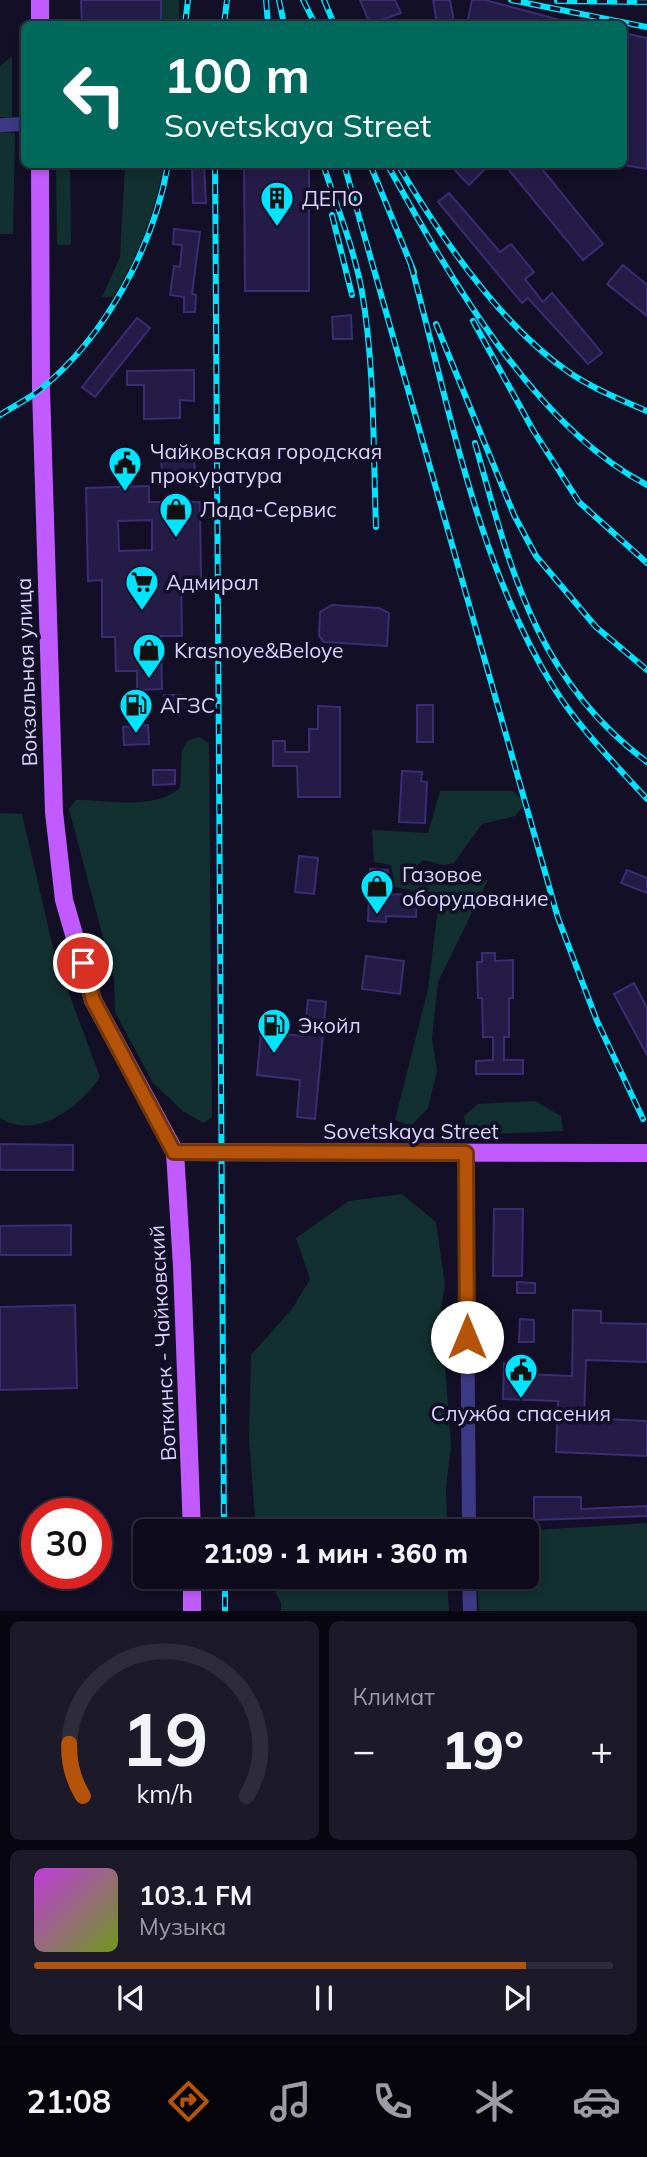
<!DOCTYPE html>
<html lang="ru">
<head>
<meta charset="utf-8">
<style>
	body { margin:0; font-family:Mulish,sans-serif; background:#1c1929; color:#f1f3f6; height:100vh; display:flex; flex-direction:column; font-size:26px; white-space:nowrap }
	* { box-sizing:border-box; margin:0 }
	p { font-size:23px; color:#9b9ba3 }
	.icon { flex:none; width:38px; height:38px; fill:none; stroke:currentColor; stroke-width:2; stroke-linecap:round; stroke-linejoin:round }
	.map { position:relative; height:1611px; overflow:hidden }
	.details { display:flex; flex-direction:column; gap:10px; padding:10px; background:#08060f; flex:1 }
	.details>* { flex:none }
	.hud { position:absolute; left:21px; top:21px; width:606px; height:147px; border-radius:10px; box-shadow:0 4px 10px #0003,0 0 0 2px #2e2b3b; background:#00695c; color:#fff; overflow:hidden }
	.speed { position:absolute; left:21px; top:1498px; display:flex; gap:14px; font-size:35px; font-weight:700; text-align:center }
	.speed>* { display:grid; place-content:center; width:91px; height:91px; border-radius:50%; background:#0e0b1c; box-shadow:0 4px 10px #0003,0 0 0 2px #2e2b3b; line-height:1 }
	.speed .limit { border:10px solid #d22; background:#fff; color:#111 }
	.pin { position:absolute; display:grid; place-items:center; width:60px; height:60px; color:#fff; margin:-30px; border:4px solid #fff; border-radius:50%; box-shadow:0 2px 7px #0007 }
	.me { position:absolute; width:77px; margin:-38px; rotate:0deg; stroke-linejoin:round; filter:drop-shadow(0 0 5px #0008) }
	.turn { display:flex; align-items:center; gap:24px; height:147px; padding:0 28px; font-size:32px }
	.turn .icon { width:91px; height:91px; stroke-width:2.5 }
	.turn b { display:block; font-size:49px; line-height:60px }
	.big { font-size:52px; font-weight:800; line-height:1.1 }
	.details .widget { flex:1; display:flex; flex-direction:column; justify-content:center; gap:10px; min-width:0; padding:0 24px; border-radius:10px; background:#1c1929 }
	.details .dial { align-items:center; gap:0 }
	.dial svg { height:182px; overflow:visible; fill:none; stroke:#2e2b3b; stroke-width:7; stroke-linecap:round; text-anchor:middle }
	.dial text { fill:#f1f3f6; stroke:none }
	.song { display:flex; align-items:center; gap:21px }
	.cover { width:84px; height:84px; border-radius:10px; background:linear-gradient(135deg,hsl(290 70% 55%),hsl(80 70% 35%)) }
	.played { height:7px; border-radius:4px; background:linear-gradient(90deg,#b45309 85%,#2e2b3b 85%) }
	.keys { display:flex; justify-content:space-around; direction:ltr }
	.heat { display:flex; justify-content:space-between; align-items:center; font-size:38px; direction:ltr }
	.details .tiles { flex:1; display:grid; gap:10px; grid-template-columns:1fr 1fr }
	.widget:last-child { grid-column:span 2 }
	.trip { position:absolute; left:133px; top:1519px; width:406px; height:70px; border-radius:10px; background:#0e0b1c; box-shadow:0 4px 10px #0003,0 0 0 2px #2e2b3b; font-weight:800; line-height:70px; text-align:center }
	.menu { display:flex; height:112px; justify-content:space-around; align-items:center; background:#06040b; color:#9b9ba3 }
	.menu .icon { width:49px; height:49px }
	.menu .on { color:#b45309 }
	.menu b { font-size:32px; color:#f1f3f6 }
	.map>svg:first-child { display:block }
	.green { fill:#12302f }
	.building { fill:#241b47; stroke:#3b2d73; stroke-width:2; fill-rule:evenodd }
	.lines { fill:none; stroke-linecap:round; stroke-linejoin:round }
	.minor { stroke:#3d3a85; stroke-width:14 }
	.primary { stroke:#c25bff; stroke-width:18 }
	.rail-casing { stroke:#00e5ff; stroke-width:6 }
	.rail { stroke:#130f26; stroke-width:3.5; stroke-dasharray:10; stroke-linecap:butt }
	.route-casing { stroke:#753606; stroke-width:18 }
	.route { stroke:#b45309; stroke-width:12 }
	.labels { text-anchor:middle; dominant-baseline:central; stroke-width:7; stroke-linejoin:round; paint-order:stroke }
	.poi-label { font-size:21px; fill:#d9d4ff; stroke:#130f26; text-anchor:start }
	.street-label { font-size:21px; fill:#d9d4ff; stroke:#130f26 }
</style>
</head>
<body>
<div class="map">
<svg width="647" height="1611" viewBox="0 0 647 1611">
	<rect width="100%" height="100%" fill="#130f26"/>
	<g class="green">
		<path d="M161,0H179V24H136L160,22Z"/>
		<path d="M12,56V117H0V66Z"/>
		<path d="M0,132L15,133L13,234H0Z"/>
		<path d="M56,165H70L71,245H57Z"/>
		<path d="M125,165H163C156,212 138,256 113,297H102L120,257Z"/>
		<path d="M199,737L209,743L212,1117L204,1123L184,1112L153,1083L115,1012L114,979L69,809L76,800C109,800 155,810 180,788L182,751L187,741Z"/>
		<path d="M440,791H513L525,804L515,816L482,824L454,863L444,865L423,860L412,870L425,879L488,880L438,982L432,1038L437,1071L428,1108L411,1126L395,1120L428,989L438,907H419L420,892L395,887L391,865L374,862L372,830L428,833Z"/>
		<path d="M0,813L22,814L55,956L100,1077C80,1107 36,1141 0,1118Z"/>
		<path d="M535,1101L561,1116L563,1131L467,1135L464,1116L478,1104Z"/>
		<path d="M402,1194L436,1222L445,1285L441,1308L451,1446L446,1487L447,1531H256L249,1439L251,1355L292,1309L310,1279L296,1238L349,1201Z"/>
		<path d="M647,1523V1611H479L477,1577H527V1531H520Z"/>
		<path d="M268,1577H447L449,1611H281V1603Z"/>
	</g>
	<g class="building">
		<path d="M81,0H161V22L82,24Z"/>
		<path d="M360,0H395L401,13L370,24Z"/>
		<path d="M433,0H450L454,22L437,24Z"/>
		<path d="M472,0H485L564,21V24H467Z"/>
		<path d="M623,33L647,38V169L623,165Z"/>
		<path d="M192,164H204L206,203H193Z"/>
		<path d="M244,164H309V291H245Z"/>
		<path d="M449,164H490L469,185Z"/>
		<path d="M504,164H538L603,244L583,260Z"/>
		<path d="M449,193L500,252L511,244L534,272L525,279L543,302L552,293L602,353L588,364L528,298L522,303L438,202Z"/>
		<path d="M174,229L200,232L192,294L196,295L195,312H184V297L170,295L174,266L180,267L182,245L173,244Z"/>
		<path d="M623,265L647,285V316L607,284Z"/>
		<path d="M351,315L352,339H333L332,317Z"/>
		<path d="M137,318L150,328L95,397L82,387Z"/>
		<path d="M194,370V401L180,400V418L144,419V385H127V371Z"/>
		<path d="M161,458H194L195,471L162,472Z"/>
		<path d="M149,486V502H200L201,579H181L182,636H161L162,689L137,690V671H116L115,637H102V580L88,581L86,488ZM152,520V550L119,551L118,521Z"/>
		<path d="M332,605L379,608L389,613L387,646L324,642L319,636L320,612Z"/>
		<rect x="164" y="695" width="18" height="14"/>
		<rect x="417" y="705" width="16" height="37"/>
		<path d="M318,706L340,707V797H298L297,766H273V741H285V752H309V729H318Z"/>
		<path d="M148,725L149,744L124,745L123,727Z"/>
		<path d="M153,770H175V784L153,785Z"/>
		<path d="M402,771L422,772L421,781L427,782L425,823L399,822Z"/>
		<path d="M299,856L318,858L314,894L295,892Z"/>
		<path d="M370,869L388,870L387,894L417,895L416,917L386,916V922L368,921Z"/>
		<path d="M627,870L647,878V893L621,883Z"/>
		<path d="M482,953H495V961L513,960V998H509V1037H504V1060H523V1074H476V1061L493,1060V1037H483L482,998H478L477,962H482Z"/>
		<path d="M366,956L404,961L400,994L362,989Z"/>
		<path d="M634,983L647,1008V1055L614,994Z"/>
		<path d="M308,1000L326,1002L315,1119L297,1117L300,1080L257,1075L261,1032L304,1036Z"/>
		<path d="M0,1144L73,1145V1170H0Z"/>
		<path d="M494,1209H523L522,1276H493Z"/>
		<path d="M71,1225V1255H0V1226Z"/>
		<path d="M517,1282L535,1283V1293H517Z"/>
		<path d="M75,1305L77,1388L0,1390V1307Z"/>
		<path d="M573,1310L601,1311V1323L647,1324V1362L586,1360L584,1418L647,1421V1456L556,1452L558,1401L503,1399L504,1363H525L524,1374L572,1376Z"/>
		<path d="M520,1319L534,1320V1342H519Z"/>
		<path d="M534,1497H581V1509L647,1506V1516L534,1520Z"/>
	</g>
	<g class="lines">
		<g class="minor">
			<path d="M2,125L24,124"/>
			<path d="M466,1153L469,1531"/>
			<path d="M469,1577L470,1611"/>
		</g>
		<g class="primary">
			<path d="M40,0V24"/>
			<path d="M40,164L41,389L54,812L64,900L93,1000L175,1152L182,1267L192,1531"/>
			<path d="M175,1152L647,1153"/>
			<path d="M192,1577V1611"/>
		</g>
		<defs>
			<g id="rail">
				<path d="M266,0L268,24"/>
				<path d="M279,0L284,24"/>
				<path d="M303,0L315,24"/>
				<path d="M324,0L334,24"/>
				<path d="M511,0L647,27"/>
				<path d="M557,1L647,2"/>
				<path d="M185,24L188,0"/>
				<path d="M224,24L227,0"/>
				<path d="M215,164L224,1531"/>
				<path d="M323,164C337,207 354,248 362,292C375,369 373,449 376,527"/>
				<path d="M344,164L558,918L597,1021L643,1119"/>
				<path d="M370,164L414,272"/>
				<path d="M387,164C448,274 533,426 647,485"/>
				<path d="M400,168C442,239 501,326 570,373C594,389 621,400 647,411"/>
				<path d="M332,215L352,295"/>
				<path d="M411,265C449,405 477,564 554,688C579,728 615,764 647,799"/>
				<path d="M473,321L533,430L579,502L647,563"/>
				<path d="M436,324L514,515L536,556L596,627L647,670"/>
				<path d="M0,415C13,406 29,399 41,389C106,336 154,246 168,164"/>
				<path d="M475,443C511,570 535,678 647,762"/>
				<path d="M225,1577V1611"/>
			</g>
		</defs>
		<use href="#rail" class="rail-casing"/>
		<use href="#rail" class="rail"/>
	</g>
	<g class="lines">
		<defs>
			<path id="route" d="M83,963L93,1000L174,1152L466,1153L467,1337"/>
		</defs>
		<use href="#route" class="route-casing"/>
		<use href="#route" class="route"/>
	</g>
	<defs>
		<symbol id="building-pin" viewBox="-11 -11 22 30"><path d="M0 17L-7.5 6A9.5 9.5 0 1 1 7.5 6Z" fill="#00e5ff" stroke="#130f26"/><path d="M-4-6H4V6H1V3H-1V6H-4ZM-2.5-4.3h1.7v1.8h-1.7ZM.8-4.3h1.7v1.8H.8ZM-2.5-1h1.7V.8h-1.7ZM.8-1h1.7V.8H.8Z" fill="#111"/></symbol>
		<symbol id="civic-pin" viewBox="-11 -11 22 30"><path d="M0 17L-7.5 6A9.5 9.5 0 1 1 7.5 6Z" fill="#00e5ff" stroke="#130f26"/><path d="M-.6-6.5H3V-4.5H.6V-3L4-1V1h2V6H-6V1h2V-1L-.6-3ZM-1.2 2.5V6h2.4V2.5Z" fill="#111"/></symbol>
		<symbol id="shop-pin" viewBox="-11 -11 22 30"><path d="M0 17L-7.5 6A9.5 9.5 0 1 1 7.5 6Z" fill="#00e5ff" stroke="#130f26"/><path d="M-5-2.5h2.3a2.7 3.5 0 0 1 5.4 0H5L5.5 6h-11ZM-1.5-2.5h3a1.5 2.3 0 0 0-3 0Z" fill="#111"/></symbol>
		<symbol id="supermarket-pin" viewBox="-11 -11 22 30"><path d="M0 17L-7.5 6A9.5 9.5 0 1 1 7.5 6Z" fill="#00e5ff" stroke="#130f26"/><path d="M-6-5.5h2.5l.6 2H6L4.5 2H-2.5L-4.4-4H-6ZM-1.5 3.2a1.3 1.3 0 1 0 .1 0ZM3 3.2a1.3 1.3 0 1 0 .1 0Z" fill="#111"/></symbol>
		<symbol id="fuel-pin" viewBox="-11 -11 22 30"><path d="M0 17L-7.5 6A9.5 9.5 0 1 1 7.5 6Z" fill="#00e5ff" stroke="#130f26"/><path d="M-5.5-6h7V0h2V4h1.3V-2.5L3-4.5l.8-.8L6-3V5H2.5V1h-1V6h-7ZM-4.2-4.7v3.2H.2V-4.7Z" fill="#111"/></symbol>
	</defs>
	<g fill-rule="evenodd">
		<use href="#building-pin" x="258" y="179" width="38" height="52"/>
		<use href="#civic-pin" x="106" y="444" width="38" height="52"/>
		<use href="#shop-pin" x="157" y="490" width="38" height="52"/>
		<use href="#supermarket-pin" x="123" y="563" width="38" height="52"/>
		<use href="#shop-pin" x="130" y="631" width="38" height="52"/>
		<use href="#fuel-pin" x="117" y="686" width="38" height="52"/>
		<use href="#shop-pin" x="358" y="867" width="38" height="52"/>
		<use href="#fuel-pin" x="255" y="1006" width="38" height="52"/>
		<use href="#civic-pin" x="502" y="1351" width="38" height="52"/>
	</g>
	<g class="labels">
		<g class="poi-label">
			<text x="302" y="198">ДЕПО</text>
			<text x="150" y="451">Чайковская городская<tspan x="150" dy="24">прокуратура</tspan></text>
			<text x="200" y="509">Лада-Сервис</text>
			<text x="166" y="582">Адмирал</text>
			<text x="174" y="650">Krasnoye&amp;Beloye</text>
			<text x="160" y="705">АГЗС</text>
			<text x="402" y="874">Газовое<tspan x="402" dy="24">оборудование</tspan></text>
			<text x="298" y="1025">Экойл</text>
			<text x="521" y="1413" text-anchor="middle">Служба спасения</text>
		</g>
		<g class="street-label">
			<text transform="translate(26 672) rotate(-92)">Вокзальная улица</text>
			<text x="411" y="1131">Sovetskaya Street</text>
			<text transform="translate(162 1343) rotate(-93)">Воткинск - Чайковский</text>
		</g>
	</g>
</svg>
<div class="speed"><div class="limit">30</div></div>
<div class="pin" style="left:83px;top:963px;background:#d93025"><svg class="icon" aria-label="arrive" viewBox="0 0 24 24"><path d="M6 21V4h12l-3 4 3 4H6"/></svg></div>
<svg class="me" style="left:467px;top:1337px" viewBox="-20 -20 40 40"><circle r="19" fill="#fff"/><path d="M0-13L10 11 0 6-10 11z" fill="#b45309"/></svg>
<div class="trip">21:09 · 1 мин · 360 m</div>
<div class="hud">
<div class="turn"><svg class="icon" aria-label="left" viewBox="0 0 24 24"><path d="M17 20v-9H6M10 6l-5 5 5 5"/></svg><div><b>100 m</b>Sovetskaya Street</div></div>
</div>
</div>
<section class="details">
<div class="tiles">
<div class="widget dial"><svg viewBox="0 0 100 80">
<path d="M14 69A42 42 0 1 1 86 69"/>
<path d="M14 69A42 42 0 0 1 8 46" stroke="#b45309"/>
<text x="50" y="56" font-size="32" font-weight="700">19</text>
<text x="50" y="72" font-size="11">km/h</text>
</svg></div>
<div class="widget"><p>Климат</p>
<div class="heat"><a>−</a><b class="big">19°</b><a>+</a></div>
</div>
<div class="widget">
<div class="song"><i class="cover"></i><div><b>103.1 FM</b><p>Музыка</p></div></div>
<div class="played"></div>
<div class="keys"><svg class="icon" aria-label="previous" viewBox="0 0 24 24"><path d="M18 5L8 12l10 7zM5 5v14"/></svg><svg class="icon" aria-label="pause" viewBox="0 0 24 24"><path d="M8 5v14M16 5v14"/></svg><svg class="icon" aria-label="next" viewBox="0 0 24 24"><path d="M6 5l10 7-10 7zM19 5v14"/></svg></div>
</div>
</div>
</section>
<nav class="menu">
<b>21:08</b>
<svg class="icon on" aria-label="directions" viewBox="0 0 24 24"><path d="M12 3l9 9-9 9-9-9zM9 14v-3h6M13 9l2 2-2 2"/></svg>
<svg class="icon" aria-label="music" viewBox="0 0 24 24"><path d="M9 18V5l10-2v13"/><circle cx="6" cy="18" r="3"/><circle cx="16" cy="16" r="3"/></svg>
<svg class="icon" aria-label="phone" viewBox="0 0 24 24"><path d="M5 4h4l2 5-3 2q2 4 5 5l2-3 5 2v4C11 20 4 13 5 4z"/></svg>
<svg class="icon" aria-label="climate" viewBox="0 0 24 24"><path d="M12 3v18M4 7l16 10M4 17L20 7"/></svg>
<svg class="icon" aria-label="car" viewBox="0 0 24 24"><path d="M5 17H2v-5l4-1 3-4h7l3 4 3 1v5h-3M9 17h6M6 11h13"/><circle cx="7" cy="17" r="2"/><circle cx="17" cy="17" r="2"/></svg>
</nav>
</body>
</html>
